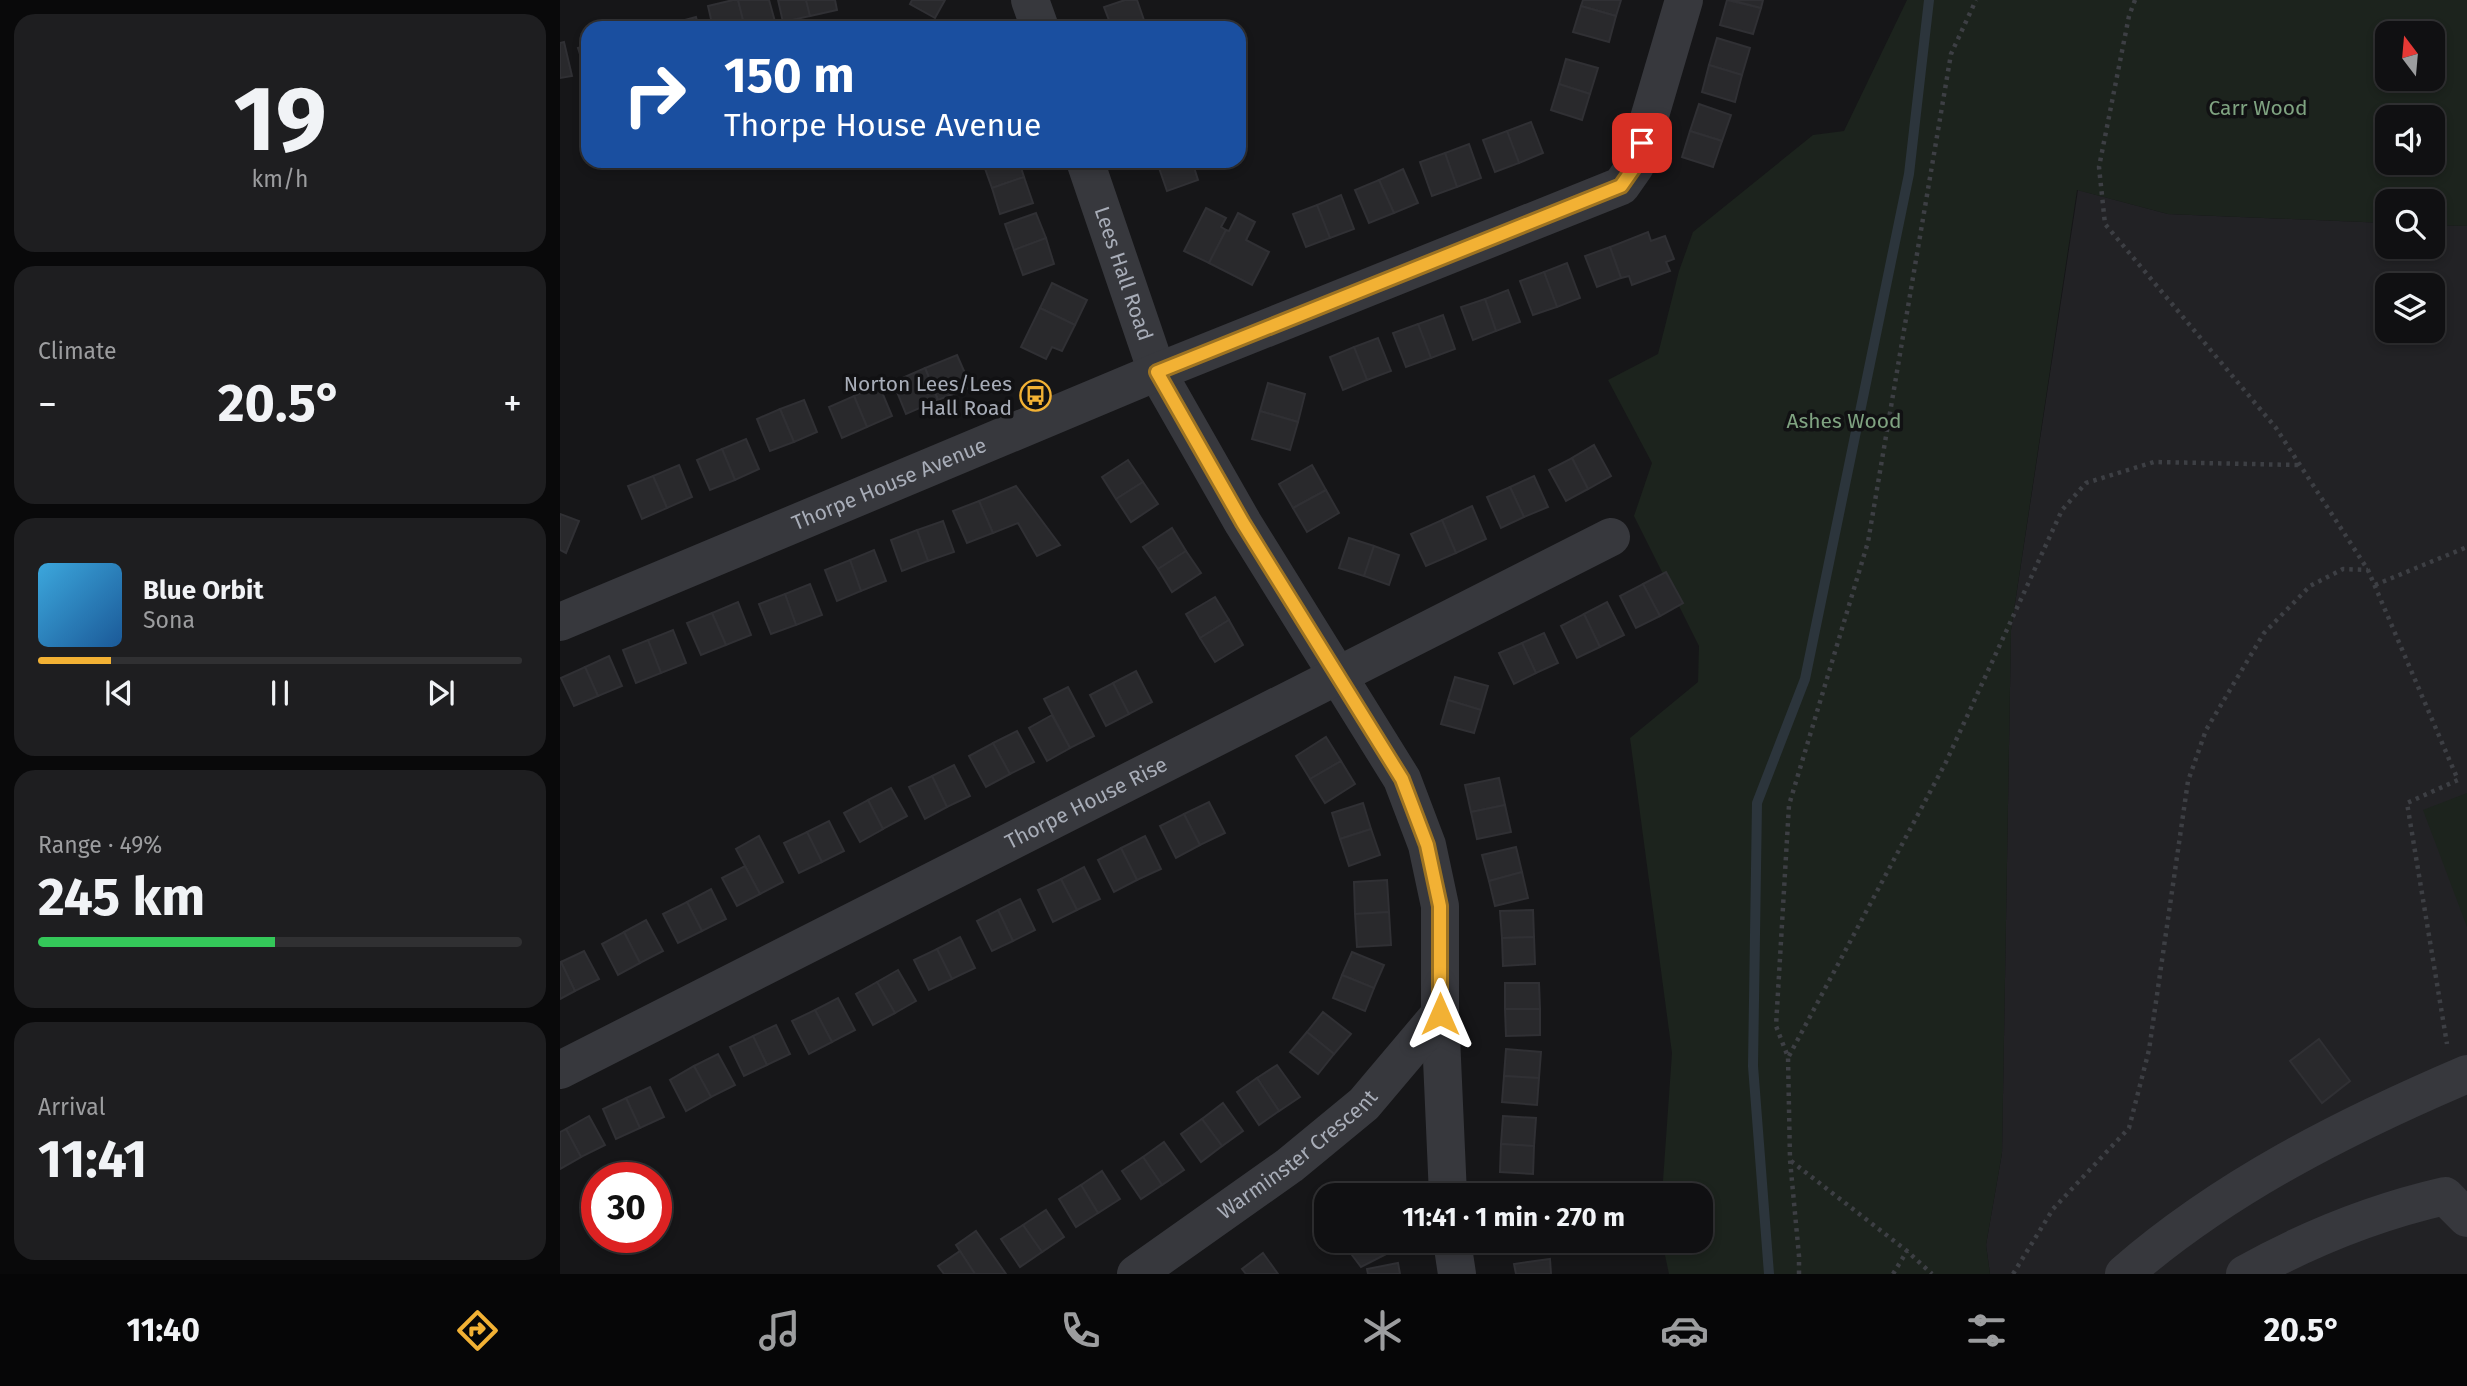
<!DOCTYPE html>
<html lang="en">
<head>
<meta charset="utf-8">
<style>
	body { margin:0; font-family:"Fira Sans",sans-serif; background:#1e1e20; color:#f1f3f6; height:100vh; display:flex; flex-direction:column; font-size:26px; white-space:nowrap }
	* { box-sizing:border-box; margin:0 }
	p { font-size:23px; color:#9c9d9f }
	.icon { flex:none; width:38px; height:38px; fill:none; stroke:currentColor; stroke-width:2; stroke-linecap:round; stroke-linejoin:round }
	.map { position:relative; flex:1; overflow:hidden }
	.drawer { display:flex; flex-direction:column; gap:14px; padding:14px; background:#09090a; width:560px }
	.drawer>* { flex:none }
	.banner { position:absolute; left:21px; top:21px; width:665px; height:147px; border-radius:21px; box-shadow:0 4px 10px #0003,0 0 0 2px #303032; background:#1a4fa0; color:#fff; overflow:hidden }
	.needle { width:46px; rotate:344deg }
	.tools { position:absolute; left:1815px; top:21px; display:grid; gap:14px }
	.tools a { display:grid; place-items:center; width:70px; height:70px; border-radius:14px; background:#101012; box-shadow:0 4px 10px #0003,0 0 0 2px #303032; font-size:35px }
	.speed { position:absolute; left:21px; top:1162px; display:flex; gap:14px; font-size:35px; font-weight:700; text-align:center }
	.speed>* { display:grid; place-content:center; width:91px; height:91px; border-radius:50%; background:#101012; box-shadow:0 4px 10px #0003,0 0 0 2px #303032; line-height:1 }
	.speed .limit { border:10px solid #d22; background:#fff; color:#111 }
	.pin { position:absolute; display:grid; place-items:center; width:60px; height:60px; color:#fff; margin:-30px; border-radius:14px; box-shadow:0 4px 10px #0006 }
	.me { position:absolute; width:77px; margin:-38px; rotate:0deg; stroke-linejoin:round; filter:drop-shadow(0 0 5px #0008) }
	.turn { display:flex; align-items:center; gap:24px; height:147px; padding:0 28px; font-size:32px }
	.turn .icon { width:91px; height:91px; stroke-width:2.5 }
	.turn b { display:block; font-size:49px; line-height:60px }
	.big { font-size:52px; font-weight:700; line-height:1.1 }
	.drawer .widget { flex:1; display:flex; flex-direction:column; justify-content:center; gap:10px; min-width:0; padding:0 24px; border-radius:21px; background:#1e1e20 }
	.drawer .dial { align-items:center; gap:0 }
	.dial b { font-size:91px; line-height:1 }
	.song { display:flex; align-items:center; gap:21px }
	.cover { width:84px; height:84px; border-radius:10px; background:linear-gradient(135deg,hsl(200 70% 55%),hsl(210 70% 35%)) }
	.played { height:7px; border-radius:4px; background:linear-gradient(90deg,#f2b134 15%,#303032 15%) }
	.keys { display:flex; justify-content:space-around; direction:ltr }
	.heat { display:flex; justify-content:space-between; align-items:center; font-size:38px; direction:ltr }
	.charge { height:10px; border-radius:5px; background:linear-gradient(90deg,#34c759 49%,#303032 0) }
	.trip { position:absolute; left:754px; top:1183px; width:399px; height:70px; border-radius:21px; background:#101012; box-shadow:0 4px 10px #0003,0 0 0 2px #303032; font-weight:700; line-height:70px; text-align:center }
	.tab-bar { display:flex; height:112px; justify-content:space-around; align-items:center; background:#060607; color:#9c9d9f }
	.tab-bar .icon { width:49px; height:49px }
	.tab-bar .current { color:#f2b134 }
	.tab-bar b { font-size:32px; color:#f1f3f6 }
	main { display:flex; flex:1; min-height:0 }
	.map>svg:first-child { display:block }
	.built { fill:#222225; fill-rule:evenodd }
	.green { fill:#1c231d; fill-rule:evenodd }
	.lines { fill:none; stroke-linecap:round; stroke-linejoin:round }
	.stream { stroke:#2c353c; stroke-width:10 }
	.building { fill:#29292c; stroke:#303034; stroke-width:2 }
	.path { stroke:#3d3f44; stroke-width:4.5; stroke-dasharray:3.5 5; stroke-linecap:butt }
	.minor { stroke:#37383d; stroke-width:38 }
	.route-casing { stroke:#9d7322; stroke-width:18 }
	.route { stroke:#f2b134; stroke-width:12 }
	.labels { text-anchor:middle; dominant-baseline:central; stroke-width:7; stroke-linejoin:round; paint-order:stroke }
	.park-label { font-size:21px; fill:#7fa381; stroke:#111113 }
	.street-label { font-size:21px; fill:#a8adb8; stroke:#111113 }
	.poi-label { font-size:21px; fill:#a8adb8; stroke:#111113; text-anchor:end }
</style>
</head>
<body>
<main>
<section class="drawer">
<div class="widget dial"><b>19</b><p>km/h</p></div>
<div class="widget"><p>Climate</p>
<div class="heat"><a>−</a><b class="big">20.5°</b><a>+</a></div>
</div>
<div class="widget">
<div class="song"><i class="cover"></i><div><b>Blue Orbit</b><p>Sona</p></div></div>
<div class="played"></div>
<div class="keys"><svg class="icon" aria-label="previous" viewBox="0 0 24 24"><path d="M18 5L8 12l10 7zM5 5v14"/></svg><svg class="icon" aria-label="pause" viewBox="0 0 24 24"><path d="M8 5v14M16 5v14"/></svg><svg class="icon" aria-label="next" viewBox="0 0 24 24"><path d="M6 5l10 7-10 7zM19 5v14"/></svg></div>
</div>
<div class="widget"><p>Range · 49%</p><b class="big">245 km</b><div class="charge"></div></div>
<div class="widget"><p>Arrival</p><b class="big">11:41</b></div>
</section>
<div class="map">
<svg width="1907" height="1274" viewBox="0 0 1907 1274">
	<rect width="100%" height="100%" fill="#161618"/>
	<path class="built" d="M1518,190L1608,214L1827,223V247H1872L1873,225L1907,226V1274H1430L1426,1245L1442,1153L1451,630ZM1827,285H1872V331H1827Z"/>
	<g class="green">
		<path d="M1347,0H1907V226L1873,225L1872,201H1827V223L1608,214L1517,190L1451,630L1442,1153L1426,1245L1430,1274H1109L1102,1241H1141V1195H1102L1112,1053L1070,738L1138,682L1139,646L1074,516L1092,463L1048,380L1098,354L1119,271L1133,232L1253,135L1284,131ZM1827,33H1872V79H1827ZM1827,117H1872V163H1827Z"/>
		<path d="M1907,793V927L1863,810Z"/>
	</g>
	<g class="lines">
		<path class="stream" d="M1209,1274L1193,1066L1197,803L1245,679L1349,174L1369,0"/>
	</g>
	<g class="building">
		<path d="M173,0H178L185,28H153L148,6Z"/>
		<path d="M178,0H209L216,25L185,28Z"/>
		<path d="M218,0H246L250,16L223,22Z"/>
		<path d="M246,0H275L277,10L250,16Z"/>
		<path d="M352,0H385L375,18L350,4Z"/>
		<path d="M565,0H577L585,23L569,28H552L544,7Z"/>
		<path d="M1023,0H1061L1056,16L1021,6Z"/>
		<path d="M1167,0L1201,8L1193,34L1160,25Z"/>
		<path d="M1171,0H1203L1201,8Z"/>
		<path d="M1021,6L1056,16L1049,42L1013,32Z"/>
		<path d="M136,17L139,28H111L110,24Z"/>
		<path d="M413,22L415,28H394Z"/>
		<path d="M585,23L587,28H569Z"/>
		<path d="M1157,38L1190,48L1182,75L1149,65Z"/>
		<path d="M4,42L12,76L0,78V43Z"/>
		<path d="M28,45V80L18,48Z"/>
		<path d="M1006,59L1038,68L1030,94L999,84Z"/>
		<path d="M1149,65L1182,75L1175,102L1142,92Z"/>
		<path d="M999,84L1030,94L1022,120L991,110Z"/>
		<path d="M1139,104L1171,115L1162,141L1130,131Z"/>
		<path d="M971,122L983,153L959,163L947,131Z"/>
		<path d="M947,131L959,163L935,172L923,140Z"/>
		<path d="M1130,131L1162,141L1153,167L1122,157Z"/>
		<path d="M909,144L921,178L897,187L885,153Z"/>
		<path d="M885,153L897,187L872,196L860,162Z"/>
		<path d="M428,161H459L464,177L432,188L423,163Z"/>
		<path d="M610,161H632L638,180L607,191L598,165Z"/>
		<path d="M843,169L858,203L834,213L819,180Z"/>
		<path d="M464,177L473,203L440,214L432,188Z"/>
		<path d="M819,180L834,213L809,223L795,190Z"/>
		<path d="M781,195L794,229L770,238L757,205Z"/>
		<path d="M757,205L770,238L746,247L733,214Z"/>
		<path d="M646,208L666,218L661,227L666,230L649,263L624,251Z"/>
		<path d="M476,213L486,238L454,250L445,224Z"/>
		<path d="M678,213L695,222L686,240L709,252L692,285L649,263L666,230L669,231Z"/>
		<path d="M1088,232L1091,241L1105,236L1114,259L1106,262L1110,271L1072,285L1069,276L1061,278L1050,247Z"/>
		<path d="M486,238L494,264L463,275L454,250Z"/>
		<path d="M1050,247L1061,278L1037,287L1025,256Z"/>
		<path d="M1007,263L1020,298L997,307L984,272Z"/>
		<path d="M984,272L997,307L973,315L960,281Z"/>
		<path d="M492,283L527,300L515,325L480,308Z"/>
		<path d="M948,290L960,322L936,331L925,299Z"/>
		<path d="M925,299L936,331L913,340L901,307Z"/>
		<path d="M480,308L515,325L502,351L492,347L486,359L461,347Z"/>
		<path d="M883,315L895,349L871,358L858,324Z"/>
		<path d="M858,324L871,358L846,367L833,333Z"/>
		<path d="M818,338L831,371L807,380L794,347Z"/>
		<path d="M794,347L807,380L783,390L770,357Z"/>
		<path d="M397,355L411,387L378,400L365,368Z"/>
		<path d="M365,368L378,400L346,414L333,382Z"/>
		<path d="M708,383L745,394L738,422L700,411Z"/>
		<path d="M319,385L332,416L307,427L294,396Z"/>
		<path d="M294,396L307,427L282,438L269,407Z"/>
		<path d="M244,400L257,432L234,442L220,409Z"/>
		<path d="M220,409L234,442L210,451L197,419Z"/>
		<path d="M700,411L738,422L730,450L692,439Z"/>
		<path d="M186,439L199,469L175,480L162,449Z"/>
		<path d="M1034,445L1051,476L1028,489L1012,458Z"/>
		<path d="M162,449L175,480L150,490L137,460Z"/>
		<path d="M1012,458L1028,489L1006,501L989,470Z"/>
		<path d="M568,460L583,482L556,499L542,477Z"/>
		<path d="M119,465L132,497L107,508L93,476Z"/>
		<path d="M752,465L766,490L733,508L719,484Z"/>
		<path d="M93,476L107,508L82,519L68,486Z"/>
		<path d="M974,476L988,507L964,517L950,487Z"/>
		<path d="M583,482L598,504L571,522L556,499Z"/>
		<path d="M456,486L500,545L477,556L458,523L433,533L419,501Z"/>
		<path d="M950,487L964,517L941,528L927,497Z"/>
		<path d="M766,490L779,513L747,532L733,508Z"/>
		<path d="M419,501L433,533L407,543L393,511Z"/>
		<path d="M912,506L926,539L896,553L882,520Z"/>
		<path d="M0,514L19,521L6,553L0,550Z"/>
		<path d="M882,520L896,553L866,566L851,534Z"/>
		<path d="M383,521L394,552L368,561L357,530Z"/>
		<path d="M612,528L626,551L598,569L583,547Z"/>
		<path d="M357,530L368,561L342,571L331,540Z"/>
		<path d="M789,538L814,546L804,576L779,568Z"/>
		<path d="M814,546L839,555L829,585L804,576Z"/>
		<path d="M314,550L326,581L301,591L290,560Z"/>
		<path d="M626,551L641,573L612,592L598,569Z"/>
		<path d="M290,560L301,591L277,601L265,570Z"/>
		<path d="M1106,572L1123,603L1100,616L1083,584Z"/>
		<path d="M250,584L262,615L236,625L225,594Z"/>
		<path d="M1083,584L1100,616L1076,628L1060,596Z"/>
		<path d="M225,594L236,625L211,634L199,604Z"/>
		<path d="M655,597L669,620L640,638L626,614Z"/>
		<path d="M178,602L191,635L166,645L152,613Z"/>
		<path d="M1047,602L1064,635L1040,647L1024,614Z"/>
		<path d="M152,613L166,645L141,655L127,623Z"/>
		<path d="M1024,614L1040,647L1017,658L1001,626Z"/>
		<path d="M669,620L683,645L655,662L640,638Z"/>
		<path d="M113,630L126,663L101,673L88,640Z"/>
		<path d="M984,633L998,663L976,673L962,643Z"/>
		<path d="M88,640L101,673L76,683L63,650Z"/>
		<path d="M962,643L976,673L954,684L939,653Z"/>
		<path d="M49,656L62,686L38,696L25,667Z"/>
		<path d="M25,667L38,696L14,706L1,678Z"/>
		<path d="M576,671L592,702L569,714L553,683Z"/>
		<path d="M895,677L928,686L921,710L888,700Z"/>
		<path d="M553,683L569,714L546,726L530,695Z"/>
		<path d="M508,687L534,736L510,748L484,699Z"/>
		<path d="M888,700L921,710L914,733L881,724Z"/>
		<path d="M492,715L510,748L487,761L469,728Z"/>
		<path d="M457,731L474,762L450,774L433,743Z"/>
		<path d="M766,737L781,761L750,779L736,756Z"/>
		<path d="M433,743L450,774L426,787L409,756Z"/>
		<path d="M781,761L795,784L765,803L750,779Z"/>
		<path d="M394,765L410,796L387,807L372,776Z"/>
		<path d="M372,776L387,807L365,819L349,787Z"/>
		<path d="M939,778L945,805L911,812L905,785Z"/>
		<path d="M331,788L347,816L323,829L308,800Z"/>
		<path d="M308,800L323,829L300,842L284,813Z"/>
		<path d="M649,802L665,833L640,845L624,814Z"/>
		<path d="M803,803L811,829L780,839L772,813Z"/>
		<path d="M945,805L951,832L917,839L911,812Z"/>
		<path d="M624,814L640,845L616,858L600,826Z"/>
		<path d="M269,821L284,851L262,862L247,832Z"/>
		<path d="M811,829L820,855L789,866L780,839Z"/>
		<path d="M247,832L262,862L239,873L224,843Z"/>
		<path d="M199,836L223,882L200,894L176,849Z"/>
		<path d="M585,836L601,869L577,880L561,848Z"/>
		<path d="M956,847L962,872L929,881L922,855Z"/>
		<path d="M561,848L577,880L554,892L538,860Z"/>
		<path d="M185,866L200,894L177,906L162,878Z"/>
		<path d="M524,867L540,899L517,910L501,879Z"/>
		<path d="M962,872L968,898L935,906L929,881Z"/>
		<path d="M501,879L517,910L493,922L478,890Z"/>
		<path d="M827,880L829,912L795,914L794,882Z"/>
		<path d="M151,889L166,919L142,931L127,902Z"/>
		<path d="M460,899L475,930L453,941L438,910Z"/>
		<path d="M127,902L142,931L118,943L103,914Z"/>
		<path d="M438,910L453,941L432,951L417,921Z"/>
		<path d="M973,910L974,937L942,938L940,911Z"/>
		<path d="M829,912L831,945L797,947L795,914Z"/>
		<path d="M86,920L103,951L80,963L64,932Z"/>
		<path d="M64,932L80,963L58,975L42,944Z"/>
		<path d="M400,937L415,968L392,979L377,949Z"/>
		<path d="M974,937L975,964L943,966L942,938Z"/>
		<path d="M377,949L392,979L369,990L354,960Z"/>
		<path d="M24,951L39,979L15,991L1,962Z"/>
		<path d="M792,952L824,965L814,988L782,975Z"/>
		<path d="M1,962L15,991L0,999V963Z"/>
		<path d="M338,970L356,1001L335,1013L317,982Z"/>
		<path d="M782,975L814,988L805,1011L773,998Z"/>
		<path d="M317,982L335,1013L313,1025L296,994Z"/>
		<path d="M945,983H979L980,1009H945Z"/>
		<path d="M278,998L295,1030L272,1042L255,1010Z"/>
		<path d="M945,1009H980V1035L946,1036Z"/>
		<path d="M255,1010L272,1042L249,1054L232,1021Z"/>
		<path d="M763,1012L791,1034L774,1054L747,1032Z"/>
		<path d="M216,1025L230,1054L207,1065L193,1036Z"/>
		<path d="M747,1032L774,1054L758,1074L730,1052Z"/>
		<path d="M193,1036L207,1065L184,1076L170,1047Z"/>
		<path d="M1759,1039L1790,1081L1762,1103L1730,1061Z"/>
		<path d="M946,1049L981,1052L979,1078L944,1076Z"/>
		<path d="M158,1054L175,1085L151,1097L134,1066Z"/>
		<path d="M717,1065L740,1097L719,1111L697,1078Z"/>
		<path d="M134,1066L151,1097L126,1111L110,1080Z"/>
		<path d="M944,1076L979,1078L977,1105L942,1102Z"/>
		<path d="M697,1078L719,1111L699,1125L677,1092Z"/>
		<path d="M90,1087L104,1117L80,1128L66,1098Z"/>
		<path d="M66,1098L80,1128L56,1139L43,1109Z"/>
		<path d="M663,1103L683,1131L662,1146L642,1119Z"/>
		<path d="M29,1116L45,1145L21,1157L6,1129Z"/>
		<path d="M943,1116L976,1118L974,1146L941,1144Z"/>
		<path d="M642,1119L662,1146L641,1162L621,1134Z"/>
		<path d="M6,1129L21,1157L0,1169V1132Z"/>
		<path d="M604,1142L624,1170L602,1185L583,1157Z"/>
		<path d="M941,1144L974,1146L973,1174L940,1172Z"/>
		<path d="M583,1157L602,1185L581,1199L562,1171Z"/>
		<path d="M542,1171L560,1199L538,1213L521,1185Z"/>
		<path d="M521,1185L538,1213L516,1227L499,1199Z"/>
		<path d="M801,1187L807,1195H792Z"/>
		<path d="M978,1191V1195H944Z"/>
		<path d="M486,1210L504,1237L482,1252L463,1225Z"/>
		<path d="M463,1225L482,1252L460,1267L441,1239Z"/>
		<path d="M416,1231L446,1274H415L396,1245Z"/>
		<path d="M794,1241H831L836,1249L801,1267L786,1247Z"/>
		<path d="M950,1241H984V1243L950,1247Z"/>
		<path d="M400,1251L415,1274H384L378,1266Z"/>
		<path d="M703,1253L718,1274H686L682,1269Z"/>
		<path d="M990,1259L991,1274H956L954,1264Z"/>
		<path d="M838,1263L840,1274H808L807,1269Z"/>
	</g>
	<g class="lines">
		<g class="path">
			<path d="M1575,0L1569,16L1539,167L1545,224L1716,428L1808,570L1898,780L1847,803L1887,1044"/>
			<path d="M1815,585L1907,547"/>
			<path d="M1229,1056L1386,762L1502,510L1526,483L1594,462L1739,465"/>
			<path d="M1231,1161L1347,1251L1372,1274"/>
			<path d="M1239,1274V1256L1230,1160L1228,1057L1216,1026L1229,805L1308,542L1391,54L1416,0"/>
			<path d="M1333,1274L1347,1251"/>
			<path d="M1453,1274L1493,1209L1569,1128L1589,1050L1628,781L1646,730L1704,633L1750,586L1783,569L1808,570"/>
		</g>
		<g class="minor">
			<path d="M470,0L480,28"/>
			<path id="s1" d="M525,161L597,372L683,523L842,779L867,845L880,906V1014L888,1195"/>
			<path id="s2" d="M0,622L597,372L1061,186L1075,166L1124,0"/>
			<path id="s3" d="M0,1070L1051,537"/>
			<path d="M892,1241L897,1274"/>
			<path id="s4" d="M576,1274L730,1165L804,1104L880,1014"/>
			<path d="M1564,1274C1664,1187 1785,1126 1907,1074"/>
			<path d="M1685,1274C1748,1239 1815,1212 1885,1196L1907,1218"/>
		</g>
	</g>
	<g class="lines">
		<defs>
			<path id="route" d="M880,1014V906L867,845L842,779L683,523L597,372L1061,186L1075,166L1082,143"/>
		</defs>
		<use href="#route" class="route-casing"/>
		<use href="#route" class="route"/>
	</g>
	<defs>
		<symbol id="bus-ring" viewBox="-11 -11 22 22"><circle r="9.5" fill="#111113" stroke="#f2b134" stroke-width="1.5"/><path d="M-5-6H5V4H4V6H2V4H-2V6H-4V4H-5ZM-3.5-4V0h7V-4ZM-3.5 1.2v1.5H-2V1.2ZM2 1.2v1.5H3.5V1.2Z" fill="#f2b134"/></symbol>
	</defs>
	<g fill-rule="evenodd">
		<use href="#bus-ring" x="458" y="378" width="35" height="35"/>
	</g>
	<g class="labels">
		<g class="park-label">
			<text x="1698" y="108">Carr Wood</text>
			<text x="1284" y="421">Ashes Wood</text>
		</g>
		<g class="street-label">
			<text stroke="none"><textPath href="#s1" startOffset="119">Lees Hall Road</textPath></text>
			<text stroke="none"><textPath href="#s2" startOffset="357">Thorpe House Avenue</textPath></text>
			<text stroke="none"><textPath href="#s3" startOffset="590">Thorpe House Rise</textPath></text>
			<text stroke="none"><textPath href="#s4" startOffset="201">Warminster Crescent</textPath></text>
		</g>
		<g class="poi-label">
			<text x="452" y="384">Norton Lees/Lees<tspan x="452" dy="24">Hall Road</tspan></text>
		</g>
	</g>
</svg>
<div class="tools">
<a><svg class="needle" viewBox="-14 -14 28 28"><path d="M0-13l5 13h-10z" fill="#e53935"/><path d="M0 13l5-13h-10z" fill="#9c9d9f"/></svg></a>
<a><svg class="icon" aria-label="sound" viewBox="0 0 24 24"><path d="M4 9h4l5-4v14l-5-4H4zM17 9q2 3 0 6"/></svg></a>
<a><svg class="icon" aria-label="search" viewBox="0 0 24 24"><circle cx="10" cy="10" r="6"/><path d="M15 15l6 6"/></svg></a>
<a><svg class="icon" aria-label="layers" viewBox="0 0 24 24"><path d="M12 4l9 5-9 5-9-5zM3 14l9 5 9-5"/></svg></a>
</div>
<div class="speed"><div class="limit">30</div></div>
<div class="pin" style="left:1082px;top:143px;background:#d93025"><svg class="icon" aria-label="arrive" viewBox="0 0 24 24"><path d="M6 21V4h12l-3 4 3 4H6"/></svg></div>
<svg class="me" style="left:880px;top:1014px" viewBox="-20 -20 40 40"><path d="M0-17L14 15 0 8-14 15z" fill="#f2b134" stroke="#fff" stroke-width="4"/></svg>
<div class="trip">11:41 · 1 min · 270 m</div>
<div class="banner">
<div class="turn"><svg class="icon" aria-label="right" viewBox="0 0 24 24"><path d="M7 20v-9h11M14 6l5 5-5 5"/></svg><div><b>150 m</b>Thorpe House Avenue</div></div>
</div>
</div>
</main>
<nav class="tab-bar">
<b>11:40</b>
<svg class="icon current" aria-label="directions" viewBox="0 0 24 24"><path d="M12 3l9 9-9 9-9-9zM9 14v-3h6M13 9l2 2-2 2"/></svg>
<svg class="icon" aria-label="music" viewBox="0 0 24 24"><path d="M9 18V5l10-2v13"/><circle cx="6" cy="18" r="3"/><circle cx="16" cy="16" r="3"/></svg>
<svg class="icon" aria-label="phone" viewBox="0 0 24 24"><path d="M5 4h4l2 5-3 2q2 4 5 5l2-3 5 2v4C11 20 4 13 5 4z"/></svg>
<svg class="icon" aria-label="climate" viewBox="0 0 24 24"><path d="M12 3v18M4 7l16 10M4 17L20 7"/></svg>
<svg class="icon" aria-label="car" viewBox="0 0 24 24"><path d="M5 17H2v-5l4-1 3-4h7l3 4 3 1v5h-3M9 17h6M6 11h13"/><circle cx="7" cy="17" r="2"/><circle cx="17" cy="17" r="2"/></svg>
<svg class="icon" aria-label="filters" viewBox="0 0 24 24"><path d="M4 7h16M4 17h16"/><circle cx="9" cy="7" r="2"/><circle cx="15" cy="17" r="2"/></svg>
<b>20.5°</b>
</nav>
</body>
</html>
